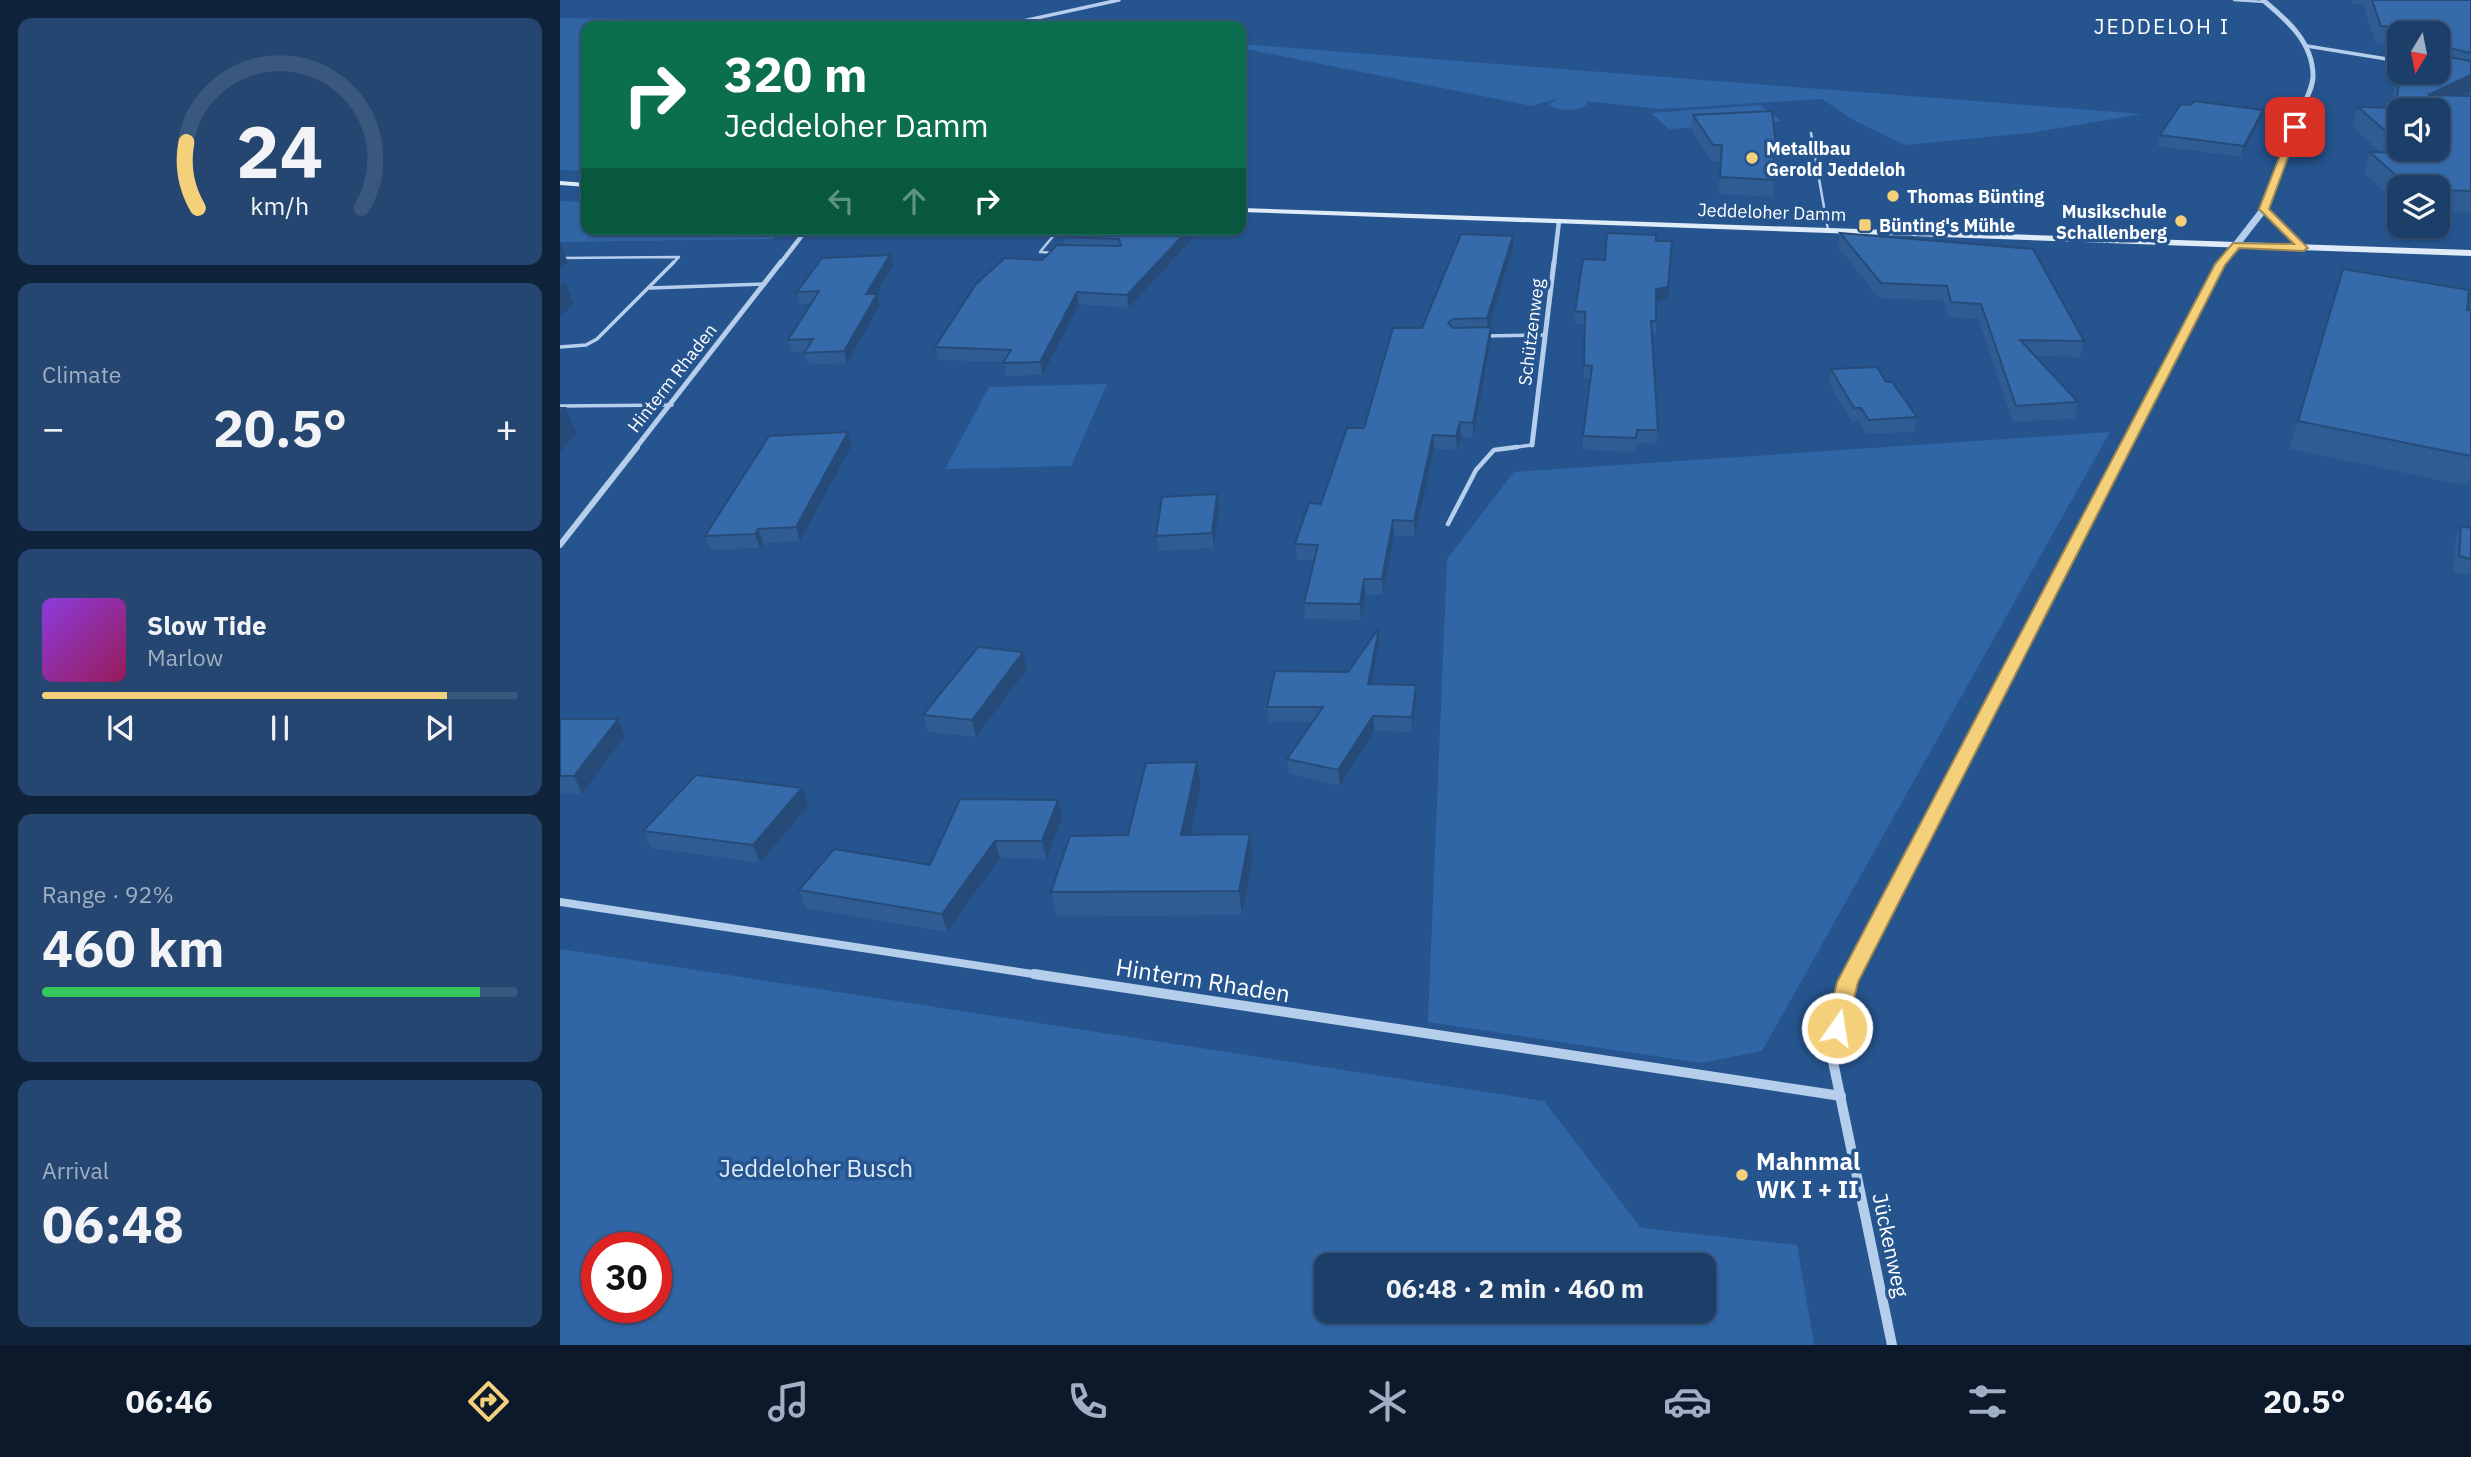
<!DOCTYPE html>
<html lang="en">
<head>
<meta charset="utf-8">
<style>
	body { margin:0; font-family:"IBM Plex Sans",sans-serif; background:#254670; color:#f1f3f6; height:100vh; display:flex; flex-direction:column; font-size:26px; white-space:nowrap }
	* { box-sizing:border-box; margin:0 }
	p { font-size:23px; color:#a0afc1 }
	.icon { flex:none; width:38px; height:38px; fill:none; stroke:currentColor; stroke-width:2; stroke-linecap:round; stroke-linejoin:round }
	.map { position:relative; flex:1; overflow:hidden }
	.details { display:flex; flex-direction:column; gap:18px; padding:18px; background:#0f233a; width:560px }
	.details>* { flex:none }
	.banner { position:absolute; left:21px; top:21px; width:665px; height:214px; border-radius:14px; box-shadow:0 2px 5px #0004,0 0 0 2px #3a587e; background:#0b6e4f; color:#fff; overflow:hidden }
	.needle { width:46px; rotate:190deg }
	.fabs { position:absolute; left:1827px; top:21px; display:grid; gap:14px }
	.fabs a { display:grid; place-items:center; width:63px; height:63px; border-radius:14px; background:#1c3f6a; box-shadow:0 2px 5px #0004,0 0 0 2px #3a587e; font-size:35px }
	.speed { position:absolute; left:21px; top:1232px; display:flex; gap:14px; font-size:35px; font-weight:700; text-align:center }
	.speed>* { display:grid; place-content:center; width:91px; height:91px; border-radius:50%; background:#1c3f6a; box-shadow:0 2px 5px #0004,0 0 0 2px #3a587e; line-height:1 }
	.speed .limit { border:10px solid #d22; background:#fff; color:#111 }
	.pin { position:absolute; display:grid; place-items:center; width:60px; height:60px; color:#fff; margin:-30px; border-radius:14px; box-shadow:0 4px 10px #0006 }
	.me { position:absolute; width:77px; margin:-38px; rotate:13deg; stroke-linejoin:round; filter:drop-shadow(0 0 5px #0008) }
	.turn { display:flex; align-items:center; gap:24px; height:147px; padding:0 28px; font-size:32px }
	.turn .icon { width:91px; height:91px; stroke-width:2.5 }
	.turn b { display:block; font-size:49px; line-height:60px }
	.lanes { display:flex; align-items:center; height:66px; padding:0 28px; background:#0003; justify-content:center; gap:35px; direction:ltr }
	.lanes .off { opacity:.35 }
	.big { font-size:52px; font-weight:800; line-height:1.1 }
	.details .tile { flex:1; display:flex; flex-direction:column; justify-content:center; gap:10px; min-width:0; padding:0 24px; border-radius:14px; background:#254670 }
	.details .dial { align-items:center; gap:0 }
	.dial svg { height:182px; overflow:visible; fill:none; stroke:#3a587e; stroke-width:7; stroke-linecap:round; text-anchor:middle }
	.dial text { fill:#f1f3f6; stroke:none }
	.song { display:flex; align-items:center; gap:21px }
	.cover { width:84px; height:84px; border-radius:10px; background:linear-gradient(135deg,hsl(270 70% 55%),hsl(330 70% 35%)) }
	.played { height:7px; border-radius:4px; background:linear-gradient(90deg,#f5d07a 85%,#3a587e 85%) }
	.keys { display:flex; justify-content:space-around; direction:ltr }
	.heat { display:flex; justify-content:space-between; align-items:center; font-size:38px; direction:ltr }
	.charge { height:10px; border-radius:5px; background:linear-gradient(90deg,#34c759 92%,#3a587e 0) }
	.trip { position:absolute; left:754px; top:1253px; width:402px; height:70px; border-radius:14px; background:#1c3f6a; box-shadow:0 2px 5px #0004,0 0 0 2px #3a587e; font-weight:800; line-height:70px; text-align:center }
	.dock { display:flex; height:112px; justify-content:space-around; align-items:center; background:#0b192a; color:#a0afc1 }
	.dock .icon { width:49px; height:49px }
	.dock .active { color:#f5d07a }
	.dock b { font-size:32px; color:#f1f3f6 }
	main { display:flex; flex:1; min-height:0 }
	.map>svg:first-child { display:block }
	.green { fill:#3066a6; fill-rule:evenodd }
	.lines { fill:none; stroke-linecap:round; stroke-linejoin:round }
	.service-far2 { stroke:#b5ceeb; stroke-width:2.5 }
	.service-far1 { stroke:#b5ceeb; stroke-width:3.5 }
	.service { stroke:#b5ceeb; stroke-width:4.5 }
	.minor-far5 { stroke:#b5ceeb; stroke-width:3.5 }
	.minor-far4 { stroke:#b5ceeb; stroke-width:4.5 }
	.minor-far3 { stroke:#b5ceeb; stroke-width:5 }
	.minor-far2 { stroke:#b5ceeb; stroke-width:6 }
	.minor-far1 { stroke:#b5ceeb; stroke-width:8 }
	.minor { stroke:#b5ceeb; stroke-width:10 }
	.tertiary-far1 { stroke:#b5ceeb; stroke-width:5 }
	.tertiary { stroke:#b5ceeb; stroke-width:7 }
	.secondary { fill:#e0ebf9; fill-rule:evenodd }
	.wall { fill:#2e5c93; fill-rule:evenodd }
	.shaded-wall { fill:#264b78 }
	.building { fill:#366bab; stroke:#264b78; stroke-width:2 }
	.route { fill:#f5d07a; stroke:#9f874f; stroke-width:2 }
	.poi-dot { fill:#f5d07a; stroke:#25548e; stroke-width:2.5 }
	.labels { text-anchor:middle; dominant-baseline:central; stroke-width:7; stroke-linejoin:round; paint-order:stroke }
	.far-poi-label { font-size:18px; font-weight:bold; fill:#fff; stroke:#25548e; text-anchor:start }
	.far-street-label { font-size:18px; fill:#fff; stroke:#25548e }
	.far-quarter-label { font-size:21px; letter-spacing:2px; fill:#fff; stroke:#25548e }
	.street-label { font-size:21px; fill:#fff; stroke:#25548e }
	.near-street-label { font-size:24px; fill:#fff; stroke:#25548e }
	.near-poi-label { font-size:24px; font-weight:bold; fill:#fff; stroke:#25548e; text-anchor:start }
	.near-park-label { font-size:24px; fill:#dae8f8; stroke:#25548e }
</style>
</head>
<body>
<main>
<section class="details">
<div class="tile dial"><svg viewBox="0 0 100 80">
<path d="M14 69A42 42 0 1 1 86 69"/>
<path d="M14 69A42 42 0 0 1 9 40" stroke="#f5d07a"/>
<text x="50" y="56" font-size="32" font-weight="700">24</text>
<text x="50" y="72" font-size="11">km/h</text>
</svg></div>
<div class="tile"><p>Climate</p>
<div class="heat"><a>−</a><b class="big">20.5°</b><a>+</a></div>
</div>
<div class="tile">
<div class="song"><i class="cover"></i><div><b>Slow Tide</b><p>Marlow</p></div></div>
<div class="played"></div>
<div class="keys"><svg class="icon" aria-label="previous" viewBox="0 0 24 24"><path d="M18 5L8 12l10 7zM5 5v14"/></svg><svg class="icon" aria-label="pause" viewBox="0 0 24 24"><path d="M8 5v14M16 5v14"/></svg><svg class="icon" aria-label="next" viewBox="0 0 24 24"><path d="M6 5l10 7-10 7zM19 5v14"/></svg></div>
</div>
<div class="tile"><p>Range · 92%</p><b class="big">460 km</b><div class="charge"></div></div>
<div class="tile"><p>Arrival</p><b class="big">06:48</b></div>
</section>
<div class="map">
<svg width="1911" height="1345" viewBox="0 0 1911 1345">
	<rect width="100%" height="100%" fill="#25548e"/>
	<g class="green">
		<path d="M0,18H2L378,23L376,26H26V171L0,170Z"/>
		<path d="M681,44L1582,114L1469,133L1345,145L1293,120L1262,99L1100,109L1026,101L1027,104C1017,112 1000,112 989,104L999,98L972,106L681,48Z"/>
		<path d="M1200,105L1221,121L1109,129L1091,113Z"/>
		<path d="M0,201L26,202V229H220L213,239L0,242Z"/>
		<path d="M547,384L511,466L385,469L429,387Z"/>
		<path d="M1550,432L1202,1051L1141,1063L868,1022L887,559L954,472Z"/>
		<path d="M0,949L984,1101L1081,1228L1237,1245L1254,1345H0ZM37,1248H96V1307H37ZM766,1265H1144V1311H766Z"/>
	</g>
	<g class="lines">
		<g class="service-far2">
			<path d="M1674,0L1705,2"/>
			<path d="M1251,133L1268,230"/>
			<path d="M495,253L480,252L499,229"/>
			<path d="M0,258L119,257L112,264"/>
		</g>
		<g class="service-far1">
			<path d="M90,288L205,284"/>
			<path d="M925,336L985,335"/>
			<path d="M0,347L26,345L37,339L114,262"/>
			<path d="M0,406L112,405"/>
			<path d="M943,449L972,445"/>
		</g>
		<path class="service" d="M888,524L916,470L934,450L957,447"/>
		<g class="minor-far5">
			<path d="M440,26L559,0"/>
			<path d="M1747,46L1839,61"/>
		</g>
		<g class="minor-far4">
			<path d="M220,264L247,229"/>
			<path d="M994,264L999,221"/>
			<path d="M1660,264L1676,245"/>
		</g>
		<g class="minor-far3">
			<path d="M972,445L994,262"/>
			<path d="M75,449L221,262"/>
			<path d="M1564,449L1662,262"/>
		</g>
		<g class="minor-far2">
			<path d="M0,545L77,447"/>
			<path d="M1443,682L1565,447"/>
		</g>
		<g class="minor-far1">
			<path d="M0,902L486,976"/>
			<path d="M1290,976L1444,680"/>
		</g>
		<g class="minor">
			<path d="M474,974L1281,1096"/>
			<path d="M1291,974L1271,1052L1332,1345"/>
		</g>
		<path class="tertiary-far1" d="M1703,0C1727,20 1753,42 1753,76C1753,89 1743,105 1738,117"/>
		<g class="tertiary">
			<path d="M1704,209L1743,248"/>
			<path d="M1676,245L1704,209L1739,115"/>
		</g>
		<g class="secondary">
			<path d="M0,181L26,183V187L0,185Z"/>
			<path d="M681,208L1911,250V256L681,212Z"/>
		</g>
	</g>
	<g class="wall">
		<path d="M1792,0H1911V91L1900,96H1911V213L1878,212V187H1839V206L1804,172L1810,152H1820L1792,126L1798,107L1832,108L1837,65L1839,59V72H1878V33H1839V45L1816,43L1803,4H1793ZM1839,110L1878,149H1839Z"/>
		<path d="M1631,105L1703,110L1700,120L1681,157L1597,146L1600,135Z"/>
		<path d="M1133,115L1217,156L1213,197L1158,194L1161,161H1152L1132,131Z"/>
		<path d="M641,229L569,308L519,304L483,375L446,376L443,362L378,360L375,347L482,260L505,245L504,237Z"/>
		<path d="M1280,233L1524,341L1520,357L1475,356L1518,402L1514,419L1453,422L1418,319L1388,317L1384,301L1319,298L1278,247Z"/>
		<path d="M1096,241L1108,299L1096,301V334L1092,333L1098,430L1097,444L1076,443L1075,452L1023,450V436L1030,379L1024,378V324H1015V311L1045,260Z"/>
		<path d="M953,248L928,327L931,341L913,437H901L897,450L874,449L855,536H834L823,595H805L801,620L745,619L744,603L754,560H737L735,544L761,504L862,328Z"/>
		<path d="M333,266L316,294H317L320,305L287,363L248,365L244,353L245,351L231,352L228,340L252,303L240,304L237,292Z"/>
		<path d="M1783,269L1907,310L1911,456V476L1907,486L1729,449Z"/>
		<path d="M1271,369L1326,382L1357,417L1354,432L1306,434L1299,422H1292L1269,383Z"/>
		<path d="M292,445L240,541L203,543L200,548L150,550L145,536Z"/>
		<path d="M657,494L659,510L654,548L599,551L596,536Z"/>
		<path d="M1901,526L1911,528V576L1893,572L1895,541Z"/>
		<path d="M819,628V643L812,684L856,700L852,732L814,731L780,786L729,774L727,759L753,722H709L707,707L788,672Z"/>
		<path d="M463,652L467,669L416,737L368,732L363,715Z"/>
		<path d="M0,719L65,736L22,794H0Z"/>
		<path d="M637,762L641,785L630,835L693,858L682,915L497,917L491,892L568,835Z"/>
		<path d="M400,799L502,818L487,859L440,858L387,932L246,908L239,890L370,865Z"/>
		<path d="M248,806L200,863L91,848L83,831Z"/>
	</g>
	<g class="shaded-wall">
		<path d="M1911,75V91L1870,110L1868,95Z"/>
		<path d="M1703,110L1700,120L1681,157L1684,146Z"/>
		<path d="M629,229H641L569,308L567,295Z"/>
		<path d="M953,236V248L927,332V318Z"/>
		<path d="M0,241L8,263L0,269Z"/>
		<path d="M1112,241L1108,299L1095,302L1096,289Z"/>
		<path d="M330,255L333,266L309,306L306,294Z"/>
		<path d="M5,281L14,304L0,316V285Z"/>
		<path d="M517,292L519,304L483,375L480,362Z"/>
		<path d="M317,294L320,305L287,363L284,351Z"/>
		<path d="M931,327V341L913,437V423Z"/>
		<path d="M5,408L16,433L0,452V414Z"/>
		<path d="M900,422L901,437L897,450L896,436Z"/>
		<path d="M288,432L292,445L240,541L236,527Z"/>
		<path d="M873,435L874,449L855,536L854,521Z"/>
		<path d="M657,494L659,510L654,548L652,533Z"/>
		<path d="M833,520L834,536L823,595L822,579Z"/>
		<path d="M198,529L203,543L200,548L195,534Z"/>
		<path d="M804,579L805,595L801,620L800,604Z"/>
		<path d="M819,628V643L809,699L808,684Z"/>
		<path d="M463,652L467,669L416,737L412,720Z"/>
		<path d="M856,685V700L852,732V717Z"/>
		<path d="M813,716L814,731L780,786L778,770Z"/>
		<path d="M58,719L65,736L22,794L14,776Z"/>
		<path d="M637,762L641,785L625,859L621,835Z"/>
		<path d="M242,788L248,806L200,863L193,845Z"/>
		<path d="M498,800L502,818L487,859L482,841Z"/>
		<path d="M690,834L693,858L682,915L679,891Z"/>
		<path d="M435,841L440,858L387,932L382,914Z"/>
	</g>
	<g class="building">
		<path d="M1812,0H1911V53L1885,47L1880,50L1883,56L1911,61V75L1868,95L1911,96V191L1878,190V187H1849L1810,152L1851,153L1846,149H1878V110H1839V143L1798,107L1836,108L1840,72H1878V33H1844L1845,28L1821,26Z"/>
		<path d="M1634,101L1703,110L1684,146L1600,135L1621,104L1631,105Z"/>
		<path d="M1212,111L1217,156H1214L1215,180L1160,177L1162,145H1153L1133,115Z"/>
		<path d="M513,229H629L567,295L517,292L480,362L443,363L451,350L375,347L416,284L445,258L482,260L497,245L561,246L559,239L504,237Z"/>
		<path d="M1047,233L1096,235V241H1112L1108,287L1096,289V321H1091L1098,430H1077L1076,438L1023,436L1032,366L1024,365L1025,312L1015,311L1023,259L1045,260Z"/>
		<path d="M1280,233L1473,249L1524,341L1460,340L1518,402L1456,406L1421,304L1391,302L1387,286L1321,283Z"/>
		<path d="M901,234L953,236L927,318L893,319L888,323L893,328L931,327L913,423L900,422L896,436L873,435L854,521L833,520L822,579H804L800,604L744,603L758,545L735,544L749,503L761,504L787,428H804L833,328H862Z"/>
		<path d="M330,255L306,294H317L284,351L244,353L253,339L228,340L259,291L237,292L262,258Z"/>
		<path d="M1783,269L1909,290L1907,310L1911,311V456L1738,421Z"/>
		<path d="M1317,367L1326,382H1332L1357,417L1309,420L1301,408H1294L1271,369Z"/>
		<path d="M0,408H5L0,414Z"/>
		<path d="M288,432L236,527L198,529L195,534L145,536L209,436Z"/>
		<path d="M657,494L652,533L596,536L602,497Z"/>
		<path d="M1901,526L1911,528V559L1899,556Z"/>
		<path d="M819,628L808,684L856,685L852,717L813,716L778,770L727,759L763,707H707L715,671L788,672Z"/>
		<path d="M418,647L463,652L412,720L363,715Z"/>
		<path d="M0,719H58L14,776H0Z"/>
		<path d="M637,762L621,835L690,834L679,891L491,892L510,836L568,835L586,763Z"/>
		<path d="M136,775L242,788L193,845L83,831Z"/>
		<path d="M400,799L498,800L482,841H435L382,914L239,890L274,849L370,865Z"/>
	</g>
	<path class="route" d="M1735,124L1739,127L1709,209L1748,248L1743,251L1679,248L1665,265L1298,982L1287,1028L1284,1034H1269L1266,1028L1277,982L1655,264L1673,243L1734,244L1699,209L1731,127Z"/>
	<g class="poi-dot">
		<circle cx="1192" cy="158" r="7"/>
		<circle cx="1333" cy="196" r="7"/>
		<circle cx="1621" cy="221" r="7"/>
		<rect x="1298" y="218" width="14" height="14" rx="3.5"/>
		<circle cx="1182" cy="1175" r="7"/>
	</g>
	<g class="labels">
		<g class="far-poi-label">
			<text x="1206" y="148">Metallbau<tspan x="1206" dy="21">Gerold Jeddeloh</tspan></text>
			<text x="1347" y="196">Thomas Bünting</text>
			<text x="1607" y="211" text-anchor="end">Musikschule<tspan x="1607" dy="21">Schallenberg</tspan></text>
			<text x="1319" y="225">Bünting's Mühle</text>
		</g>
		<g class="far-street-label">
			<text transform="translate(1212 212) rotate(2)">Jeddeloher Damm</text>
			<text transform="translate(971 332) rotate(-83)">Schützenweg</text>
			<text transform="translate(112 378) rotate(-52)">Hinterm Rhaden</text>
		</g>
		<g class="far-quarter-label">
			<text x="1602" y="26">JEDDELOH I</text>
		</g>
		<g class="street-label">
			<text transform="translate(1331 1245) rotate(78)">Jückenweg</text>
		</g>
		<g class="near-street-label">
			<text transform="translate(643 980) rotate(9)">Hinterm Rhaden</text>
		</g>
		<g class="near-poi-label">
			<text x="1196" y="1161">Mahnmal<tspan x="1196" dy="28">WK I + II</tspan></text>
		</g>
		<g class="near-park-label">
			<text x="256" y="1168">Jeddeloher Busch</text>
		</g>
	</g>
</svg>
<div class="fabs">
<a><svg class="needle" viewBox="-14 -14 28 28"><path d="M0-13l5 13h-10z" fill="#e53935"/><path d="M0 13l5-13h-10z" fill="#a0afc1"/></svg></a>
<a><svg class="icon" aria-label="sound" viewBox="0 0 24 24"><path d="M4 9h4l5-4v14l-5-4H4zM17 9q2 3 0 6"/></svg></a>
<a><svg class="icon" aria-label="layers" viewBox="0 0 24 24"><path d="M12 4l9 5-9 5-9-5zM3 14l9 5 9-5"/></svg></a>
</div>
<div class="speed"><div class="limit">30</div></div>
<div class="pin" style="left:1735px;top:127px;background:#d93025"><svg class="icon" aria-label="arrive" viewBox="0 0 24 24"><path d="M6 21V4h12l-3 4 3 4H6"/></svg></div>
<svg class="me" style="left:1277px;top:1028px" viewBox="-20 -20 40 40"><circle r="17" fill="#f5d07a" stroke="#fff" stroke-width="3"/><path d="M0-11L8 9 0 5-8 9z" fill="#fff"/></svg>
<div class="trip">06:48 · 2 min · 460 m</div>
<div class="banner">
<div class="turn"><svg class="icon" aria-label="right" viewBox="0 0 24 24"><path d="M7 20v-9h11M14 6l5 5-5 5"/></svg><div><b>320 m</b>Jeddeloher Damm</div></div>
<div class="lanes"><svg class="icon off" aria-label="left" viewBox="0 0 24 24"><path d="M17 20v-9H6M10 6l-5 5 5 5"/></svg><svg class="icon off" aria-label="ahead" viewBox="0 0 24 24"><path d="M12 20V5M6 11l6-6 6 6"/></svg><svg class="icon" aria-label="right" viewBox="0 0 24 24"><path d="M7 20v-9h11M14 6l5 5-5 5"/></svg></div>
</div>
</div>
</main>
<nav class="dock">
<b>06:46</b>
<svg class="icon active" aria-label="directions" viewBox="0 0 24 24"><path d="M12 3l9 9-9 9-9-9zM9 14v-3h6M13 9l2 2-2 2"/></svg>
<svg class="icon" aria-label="music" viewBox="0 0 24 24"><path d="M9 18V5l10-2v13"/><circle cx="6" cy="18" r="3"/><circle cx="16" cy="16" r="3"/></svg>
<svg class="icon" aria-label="phone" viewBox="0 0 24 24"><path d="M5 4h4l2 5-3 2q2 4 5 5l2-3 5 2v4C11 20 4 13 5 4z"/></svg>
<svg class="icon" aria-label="climate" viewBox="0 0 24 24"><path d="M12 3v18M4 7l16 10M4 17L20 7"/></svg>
<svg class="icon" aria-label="car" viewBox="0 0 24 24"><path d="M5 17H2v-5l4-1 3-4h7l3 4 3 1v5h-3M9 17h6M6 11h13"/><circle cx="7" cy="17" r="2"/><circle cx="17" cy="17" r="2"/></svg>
<svg class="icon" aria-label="filters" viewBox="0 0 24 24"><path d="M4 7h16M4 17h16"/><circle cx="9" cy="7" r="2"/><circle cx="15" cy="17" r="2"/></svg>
<b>20.5°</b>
</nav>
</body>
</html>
